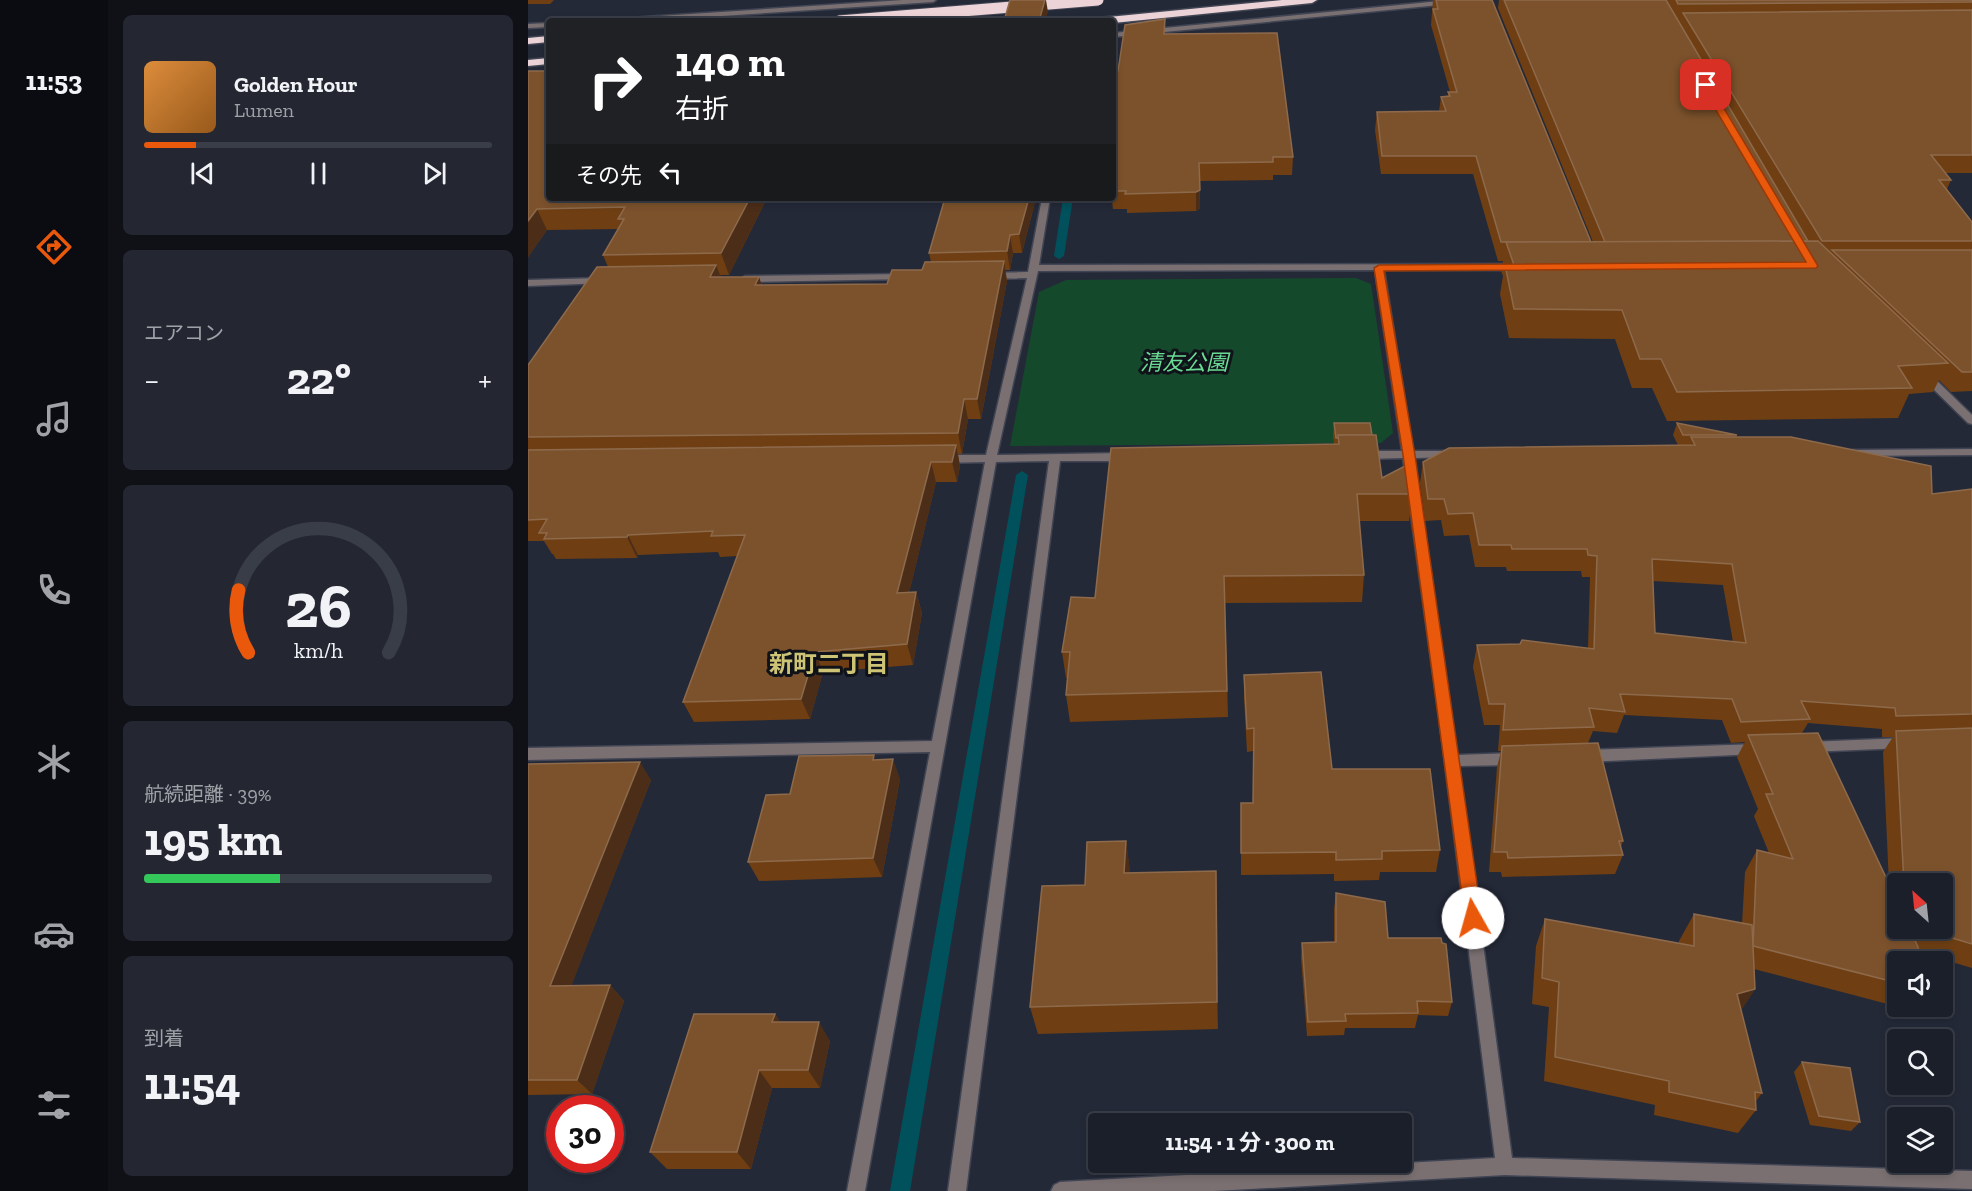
<!DOCTYPE html>
<html lang="ja">
<head>
<meta charset="utf-8">
<style>
	body { margin:0; font-family:"Zilla Slab","Noto Sans JP",serif; background:#242732; color:#f1f3f6; height:100vh; display:flex; flex-direction:column; font-size:22px; white-space:nowrap }
	* { box-sizing:border-box; margin:0 }
	p { font-size:20px; color:#a0a2a8 }
	.icon { flex:none; width:33px; height:33px; fill:none; stroke:currentColor; stroke-width:2; stroke-linecap:round; stroke-linejoin:round }
	.map { position:relative; flex:1; overflow:hidden }
	.panel { display:flex; flex-direction:column; gap:15px; padding:15px; background:#0f1117; width:420px }
	.panel>* { flex:none }
	.banner { position:absolute; left:18px; top:18px; width:570px; height:183px; border-radius:6px; box-shadow:0 3px 9px #0003,0 0 0 2px #393d47; background:#202124; color:#fff; overflow:hidden }
	.needle { width:39px; rotate:333deg }
	.fabs { position:absolute; left:1359px; top:873px; display:grid; gap:12px }
	.fabs a { display:grid; place-items:center; width:66px; height:66px; border-radius:6px; background:#1b1f2a; box-shadow:0 3px 9px #0003,0 0 0 2px #393d47; font-size:30px }
	.speed { position:absolute; left:18px; top:1095px; display:flex; gap:12px; font-size:30px; font-weight:700; text-align:center }
	.speed>* { display:grid; place-content:center; width:78px; height:78px; border-radius:50%; background:#1b1f2a; box-shadow:0 3px 9px #0003,0 0 0 2px #393d47; line-height:1 }
	.speed .limit { border:9px solid #d22; background:#fff; color:#111 }
	.pin { position:absolute; display:grid; place-items:center; width:51px; height:51px; color:#fff; margin:-26px; border-radius:12px; box-shadow:0 3px 9px #0006 }
	.me { position:absolute; width:66px; margin:-33px; rotate:353deg; stroke-linejoin:round; filter:drop-shadow(0 0 4px #0008) }
	.turn { display:flex; align-items:center; gap:21px; height:126px; padding:0 30px; font-size:27px }
	.turn .icon { width:78px; height:78px; stroke-width:2.5 }
	.turn b { display:block; font-size:42px; line-height:51px }
	.then { display:flex; align-items:center; height:57px; padding:0 30px; background:#0003; gap:12px; font-size:22px }
	.big { font-size:45px; font-weight:700; line-height:1.1 }
	.panel .tile { flex:1; display:flex; flex-direction:column; justify-content:center; gap:9px; min-width:0; padding:0 21px; border-radius:9px; background:#242732 }
	.panel .dial { align-items:center; gap:0 }
	.dial svg { height:156px; overflow:visible; fill:none; stroke:#393d47; stroke-width:7; stroke-linecap:round; text-anchor:middle }
	.dial text { fill:#f1f3f6; stroke:none }
	.song { display:flex; align-items:center; gap:18px }
	.cover { width:72px; height:72px; border-radius:9px; background:linear-gradient(135deg,hsl(30 70% 55%),hsl(30 70% 35%)) }
	.played { height:6px; border-radius:3px; background:linear-gradient(90deg,#ea580c 15%,#393d47 15%) }
	.keys { display:flex; justify-content:space-around; direction:ltr }
	.heat { display:flex; justify-content:space-between; align-items:center; font-size:33px; direction:ltr }
	.charge { height:9px; border-radius:4px; background:linear-gradient(90deg,#34c759 39%,#393d47 0) }
	.trip { position:absolute; left:560px; top:1113px; width:324px; height:60px; border-radius:6px; background:#1b1f2a; box-shadow:0 3px 9px #0003,0 0 0 2px #393d47; font-weight:700; line-height:60px; text-align:center }
	main { display:flex; flex:1; min-height:0 }
	.menu { display:flex; flex-direction:column; width:108px; justify-content:space-around; align-items:center; background:#0b0c11; color:#a0a2a8 }
	.menu .icon { width:42px; height:42px }
	.menu .active { color:#ea580c }
	.menu b { font-size:27px; color:#f1f3f6 }
	.map>svg:first-child { display:block }
	.green { fill:#15492b }
	.lines { fill:none; stroke-linecap:round; stroke-linejoin:round }
	.stream { fill:#00515c; fill-rule:evenodd }
	.minor-casing { stroke:#404453; stroke-width:3 }
	.motorway-casing { stroke:#404453; stroke-width:3 }
	.minor { fill:#7a7072; fill-rule:evenodd }
	.motorway { fill:#ecd3d7; fill-rule:evenodd }
	.motorway-bridge-casing { stroke:#404453; stroke-width:13; stroke-linecap:butt }
	.motorway-bridge { stroke:#ecd3d7; stroke-width:11 }
	.wall { fill:#6f3f13; fill-rule:evenodd }
	.shaded-wall { fill:#4c2e18 }
	.building { fill:#7c522c; stroke:#8d6a4c; stroke-width:1.5; fill-rule:evenodd }
	.route { fill:#ea580c; stroke:#983908; stroke-width:1.5 }
	.labels { text-anchor:middle; dominant-baseline:central; stroke-width:6; stroke-linejoin:round; paint-order:stroke }
	.park-label { font-size:22px; font-style:italic; fill:#69db94; stroke:#101219 }
	.neighbourhood-label { font-size:24px; font-weight:bold; fill:#cdc476; stroke:#101219 }
</style>
</head>
<body>
<main>
<nav class="menu">
<b>11:53</b>
<svg class="icon active" aria-label="directions" viewBox="0 0 24 24"><path d="M12 3l9 9-9 9-9-9zM9 14v-3h6M13 9l2 2-2 2"/></svg>
<svg class="icon" aria-label="music" viewBox="0 0 24 24"><path d="M9 18V5l10-2v13"/><circle cx="6" cy="18" r="3"/><circle cx="16" cy="16" r="3"/></svg>
<svg class="icon" aria-label="phone" viewBox="0 0 24 24"><path d="M5 4h4l2 5-3 2q2 4 5 5l2-3 5 2v4C11 20 4 13 5 4z"/></svg>
<svg class="icon" aria-label="climate" viewBox="0 0 24 24"><path d="M12 3v18M4 7l16 10M4 17L20 7"/></svg>
<svg class="icon" aria-label="car" viewBox="0 0 24 24"><path d="M5 17H2v-5l4-1 3-4h7l3 4 3 1v5h-3M9 17h6M6 11h13"/><circle cx="7" cy="17" r="2"/><circle cx="17" cy="17" r="2"/></svg>
<svg class="icon" aria-label="filters" viewBox="0 0 24 24"><path d="M4 7h16M4 17h16"/><circle cx="9" cy="7" r="2"/><circle cx="15" cy="17" r="2"/></svg>
</nav>
<section class="panel">
<div class="tile">
<div class="song"><i class="cover"></i><div><b>Golden Hour</b><p>Lumen</p></div></div>
<div class="played"></div>
<div class="keys"><svg class="icon" aria-label="previous" viewBox="0 0 24 24"><path d="M18 5L8 12l10 7zM5 5v14"/></svg><svg class="icon" aria-label="pause" viewBox="0 0 24 24"><path d="M8 5v14M16 5v14"/></svg><svg class="icon" aria-label="next" viewBox="0 0 24 24"><path d="M6 5l10 7-10 7zM19 5v14"/></svg></div>
</div>
<div class="tile"><p>エアコン</p>
<div class="heat"><a>−</a><b class="big">22°</b><a>+</a></div>
</div>
<div class="tile dial"><svg viewBox="0 0 100 80">
<path d="M14 69A42 42 0 1 1 86 69"/>
<path d="M14 69A42 42 0 0 1 9 37" stroke="#ea580c"/>
<text x="50" y="56" font-size="32" font-weight="700">26</text>
<text x="50" y="72" font-size="11">km/h</text>
</svg></div>
<div class="tile"><p>航続距離 · 39%</p><b class="big">195 km</b><div class="charge"></div></div>
<div class="tile"><p>到着</p><b class="big">11:54</b></div>
</section>
<div class="map">
<svg width="1444" height="1191" viewBox="0 0 1444 1191">
	<rect width="100%" height="100%" fill="#242938"/>
	<path class="green" d="M828,278L843,284L865,433L853,443L482,446L511,292L538,280Z"/>
	<g class="lines">
		<g class="stream">
			<path d="M535,198H545L536,256L531,259L526,256Z"/>
			<path d="M494,471L500,475L382,1191H362L488,475Z"/>
		</g>
		<defs>
			<g id="minor">
				<path d="M375,0H408L405,2L117,21H83L86,19Z"/>
				<path d="M922,0H945L942,2L585,37V33Z"/>
				<path d="M21,23V27L0,28V24Z"/>
				<path d="M514,198H522L511,265L990,264L995,267L990,270H856L885,451H926L931,454L926,457L886,458L929,755L986,753L991,755L993,759L991,763L986,765L931,766L984,1158L1444,1171V1189L977,1175L686,1191H523L526,1185L532,1182L967,1158L911,716L875,458L835,459L830,455L835,451H874L847,270L510,271L469,455L596,453L601,457L596,461H532L438,1191H420L521,461L468,462L337,1191H319L402,752L0,760V748L404,741L457,462L415,463L410,459L415,455H458L499,278L463,279L458,276L463,273L500,272Z"/>
				<path d="M377,274L380,275V279L217,282L212,279L217,276Z"/>
				<path d="M74,278L77,279V283L0,286V280Z"/>
				<path d="M1398,373L1402,374L1444,415V424L1440,423L1394,378V374Z"/>
				<path d="M1444,449V455L1324,456L1319,453L1324,450Z"/>
				<path d="M1376,738L1381,739L1383,743L1381,747L1376,748L1280,752L1275,751L1273,747L1275,743L1280,742Z"/>
				<path d="M1229,744L1234,745L1236,749L1234,753L1229,754L1058,762L1053,760L1051,756L1053,752L1058,750Z"/>
			</g>
			<g id="motorway">
				<path d="M754,0H789L784,3L585,23L565,21L570,18Z"/>
				<path d="M21,36V42L0,44V38Z"/>
				<path d="M21,58V64L0,66V60Z"/>
			</g>
		</defs>
		<use href="#minor" class="minor-casing"/>
		<use href="#motorway" class="motorway-casing"/>
		<use href="#minor" class="minor"/>
		<use href="#motorway" class="motorway"/>
		<defs>
			<path id="motorway-bridge" d="M311,21L570,0"/>
		</defs>
		<use href="#motorway-bridge" class="motorway-bridge-casing"/>
		<use href="#motorway-bridge" class="motorway-bridge"/>
	</g>
	<g class="wall">
		<path d="M0,0H26L22,4H0Z"/>
		<path d="M905,0H964L1063,242H1065L970,8L971,0H1444V173H1418L1423,180L1419,189L1444,222V391L1423,392L1411,380L1405,392L1381,394L1370,418L1139,421L1124,388H1104L1087,339L981,338L972,294L975,276L973,271L975,261H970L945,174H853L847,130L849,112L911,111L913,97L920,96V92H922L903,25Z"/>
		<path d="M638,34L765,157L764,175H745V180L672,181V208L668,211L599,213V209H585L584,201H581V198H585V71H590Z"/>
		<path d="M0,71L239,198L201,275H192L193,277H231L233,285L359,284L394,270L403,262L401,253L508,198L494,253H485L482,270H477L479,281L453,419H440L434,454H430L432,466L429,482H408L381,593L388,592L394,613L385,665L295,672L282,719L166,722L155,702L209,556L192,557L190,552L110,555L109,558L28,559L25,554H24L16,541H0V365L80,267L75,255L90,229L19,230L0,257Z"/>
		<path d="M806,423L844,435L854,478L885,494L881,521H831L836,575L834,602L697,603L700,717L542,722L538,695L539,678H538L534,652L567,598L806,444L805,436Z"/>
		<path d="M1149,423L1209,435L1208,437L1404,494L1444,489V968L1390,952L1370,962V1006H1377L1375,1008L1226,969L1227,989L1213,1010L1234,1093L1228,1101V1110L1210,1133L1126,1115L1127,1105L1016,1081L1021,1007L1004,1004L1008,946L1017,919L1151,943V941L1166,914L1214,924L1217,872L1229,850L1241,853L1226,816L1230,809L1209,757L1217,742L1203,743L1194,720L1096,715L1089,733L1065,731L1060,743L1095,841L1093,847L1095,855L1087,874L974,877L973,872H961L969,767L973,751H970L972,725H956L945,667L949,645L1060,648L1062,577H1054L1053,571H979L978,567H947L941,535L916,536L913,520L897,521L892,483L895,462L1150,445L1145,435ZM1125,581L1195,585L1205,642L1127,633ZM1280,723L1354,729V737H1365L1355,752L1361,884L1274,733ZM1370,884H1414V928H1370Z"/>
		<path d="M716,675L804,769L912,850L908,872H852L851,880L806,881V874L713,875V853L725,803V751L719,752L716,698Z"/>
		<path d="M348,760L372,779L354,877L231,881L220,862L262,794Z"/>
		<path d="M0,764L123,780L43,986L82,985L96,1001L64,1094L0,1095Z"/>
		<path d="M598,841L602,873L689,900L690,1029L510,1034L502,1007L557,885Z"/>
		<path d="M808,893L860,938L924,1002L920,1016L890,1015L887,1028H817L816,1035L779,1036L773,958L774,943L806,942V909Z"/>
		<path d="M247,1014L252,1022L302,1041L292,1088H244L223,1169H139L122,1152Z"/>
		<path d="M1274,1062L1332,1122L1323,1131L1282,1125L1266,1072Z"/>
	</g>
	<g class="shaded-wall">
		<path d="M517,0H518L520,12L517,21H511Z"/>
		<path d="M671,163L672,208L668,211V192Z"/>
		<path d="M222,198H239L201,275L193,253Z"/>
		<path d="M501,198H508L494,253L491,234Z"/>
		<path d="M9,209L19,230L0,257V221Z"/>
		<path d="M482,235L485,253L482,270L479,251Z"/>
		<path d="M476,261L479,281L453,419L449,399Z"/>
		<path d="M188,265L196,285L182,277Z"/>
		<path d="M231,277L238,297L227,285Z"/>
		<path d="M436,399L440,419L434,454L430,433Z"/>
		<path d="M428,445L432,466L429,482L424,462Z"/>
		<path d="M403,462L408,482L376,614L369,593Z"/>
		<path d="M100,535L110,555L109,558L99,537Z"/>
		<path d="M388,592L394,613L385,665L379,644Z"/>
		<path d="M287,652L295,672L282,719L273,699Z"/>
		<path d="M365,759L372,779L354,877L345,858Z"/>
		<path d="M112,762L123,780L37,1002L22,986Z"/>
		<path d="M598,841L602,870L600,902L596,873Z"/>
		<path d="M688,871L689,900L690,1029L689,1002Z"/>
		<path d="M82,985L96,1001L64,1094L49,1080Z"/>
		<path d="M1227,989L1210,1015L1209,994Z"/>
		<path d="M247,1014L259,1033L244,1022Z"/>
		<path d="M291,1022L302,1041L292,1088L280,1070Z"/>
		<path d="M231,1070L244,1088L223,1169L209,1152Z"/>
	</g>
	<g class="building">
		<path d="M482,0H517L511,21H476Z"/>
		<path d="M908,0H964L1063,242H973L948,156H854L849,112L918,111L913,97L922,96L920,92H929L905,9H910Z"/>
		<path d="M976,0H1138L1280,241L1077,242Z"/>
		<path d="M1148,0H1444V2L1150,4Z"/>
		<path d="M1444,10V155H1403L1423,180H1411L1444,222V241H1294L1155,13Z"/>
		<path d="M637,19L636,34L749,33L765,157H745V162L671,163L672,190L668,192L597,194L598,191H585V71H590L597,25Z"/>
		<path d="M0,71H21V198H222L193,253L75,255L96,219H90L97,207L9,209L0,221Z"/>
		<path d="M417,198H501L491,234L482,235L479,251L401,253Z"/>
		<path d="M1290,241L1420,363L1370,366L1384,388L1149,392L1133,359H1112L1094,310L986,309L977,265H986L978,242Z"/>
		<path d="M1304,250H1444V372H1434Z"/>
		<path d="M476,261L449,399H436L430,433L0,437V365L69,267L188,265L182,277H231L227,285L359,284L364,270H394L397,262Z"/>
		<path d="M806,423H842L844,435H810V438H808Z"/>
		<path d="M1149,423L1209,435H1155Z"/>
		<path d="M810,435H848L854,478L881,464L885,494H829L836,575L696,576L699,691L538,695L542,652H534L543,597L567,598L583,448L811,444Z"/>
		<path d="M1163,437H1263L1403,466L1404,494L1444,489V714L1368,716L1367,708L1273,701L1282,719L1213,722L1204,699L1092,694L1097,712L1061,708L1066,727L975,730L977,704H961L949,645L992,644L994,640L1066,649L1069,556L1060,555L1059,549H984L983,545H951L945,513L920,514L916,499H900L895,462L921,448L1167,445ZM1124,559L1204,564L1218,643L1127,633Z"/>
		<path d="M428,445L424,462H403L369,593L388,592L379,644L287,652L273,699L155,702L217,535L183,536L185,531L100,535L99,537L16,539L19,533H11L19,519L0,520V450Z"/>
		<path d="M793,672L804,769H902L912,850L854,851V859L808,860V852L713,853V803H725L726,728L719,729L716,675Z"/>
		<path d="M1444,728V944L1391,928H1414V884H1376L1368,731Z"/>
		<path d="M1290,733L1370,903V928H1381L1390,947L1391,962H1370V983L1225,946L1229,850L1265,859L1238,794H1245L1220,735Z"/>
		<path d="M1070,743L1095,841H1091L1095,855L980,858L979,852H966L974,746Z"/>
		<path d="M346,755L345,760L365,759L345,858L220,862L238,795L262,794L271,756Z"/>
		<path d="M112,762L22,986L82,985L49,1080H0V764Z"/>
		<path d="M598,841L596,873L688,871L689,1002L502,1007L514,886L557,885L559,842Z"/>
		<path d="M808,893L857,902L860,938H913L914,943L918,944L924,1002L889,1001L890,1013L817,1014L818,1021L780,1022L774,943L808,942Z"/>
		<path d="M1166,914L1224,925L1227,989L1209,994L1234,1093L1227,1092L1228,1110L1141,1092V1081L1027,1057L1031,982L1014,978L1017,919L1166,946Z"/>
		<path d="M166,1014H247L244,1022H291L280,1070H231L209,1152H122Z"/>
		<path d="M1274,1062L1322,1068L1332,1122L1291,1116Z"/>
	</g>
	<path class="route" d="M1178,83L1182,85L1290,266L1288,268L856,271L887,455L954,918L951,924L945,926L939,924L937,918L875,455L846,268L851,265L1278,262L1173,85Z"/>
	<g class="labels">
		<g class="park-label">
			<text x="656" y="362">清友公園</text>
		</g>
		<g class="neighbourhood-label">
			<text x="301" y="663">新町二丁目</text>
		</g>
	</g>
</svg>
<div class="fabs">
<a><svg class="needle" viewBox="-14 -14 28 28"><path d="M0-13l5 13h-10z" fill="#e53935"/><path d="M0 13l5-13h-10z" fill="#a0a2a8"/></svg></a>
<a><svg class="icon" aria-label="sound" viewBox="0 0 24 24"><path d="M4 9h4l5-4v14l-5-4H4zM17 9q2 3 0 6"/></svg></a>
<a><svg class="icon" aria-label="search" viewBox="0 0 24 24"><circle cx="10" cy="10" r="6"/><path d="M15 15l6 6"/></svg></a>
<a><svg class="icon" aria-label="layers" viewBox="0 0 24 24"><path d="M12 4l9 5-9 5-9-5zM3 14l9 5 9-5"/></svg></a>
</div>
<div class="speed"><div class="limit">30</div></div>
<div class="pin" style="left:1178px;top:85px;background:#d93025"><svg class="icon" aria-label="arrive" viewBox="0 0 24 24"><path d="M6 21V4h12l-3 4 3 4H6"/></svg></div>
<svg class="me" style="left:945px;top:918px" viewBox="-20 -20 40 40"><circle r="19" fill="#fff"/><path d="M0-13L10 11 0 6-10 11z" fill="#ea580c"/></svg>
<div class="trip">11:54 · 1 分 · 300 m</div>
<div class="banner">
<div class="turn"><svg class="icon" aria-label="right" viewBox="0 0 24 24"><path d="M7 20v-9h11M14 6l5 5-5 5"/></svg><div><b>140 m</b>右折</div></div>
<div class="then">その先<svg class="icon" aria-label="left" viewBox="0 0 24 24"><path d="M17 20v-9H6M10 6l-5 5 5 5"/></svg></div>
</div>
</div>
</main>
</body>
</html>
